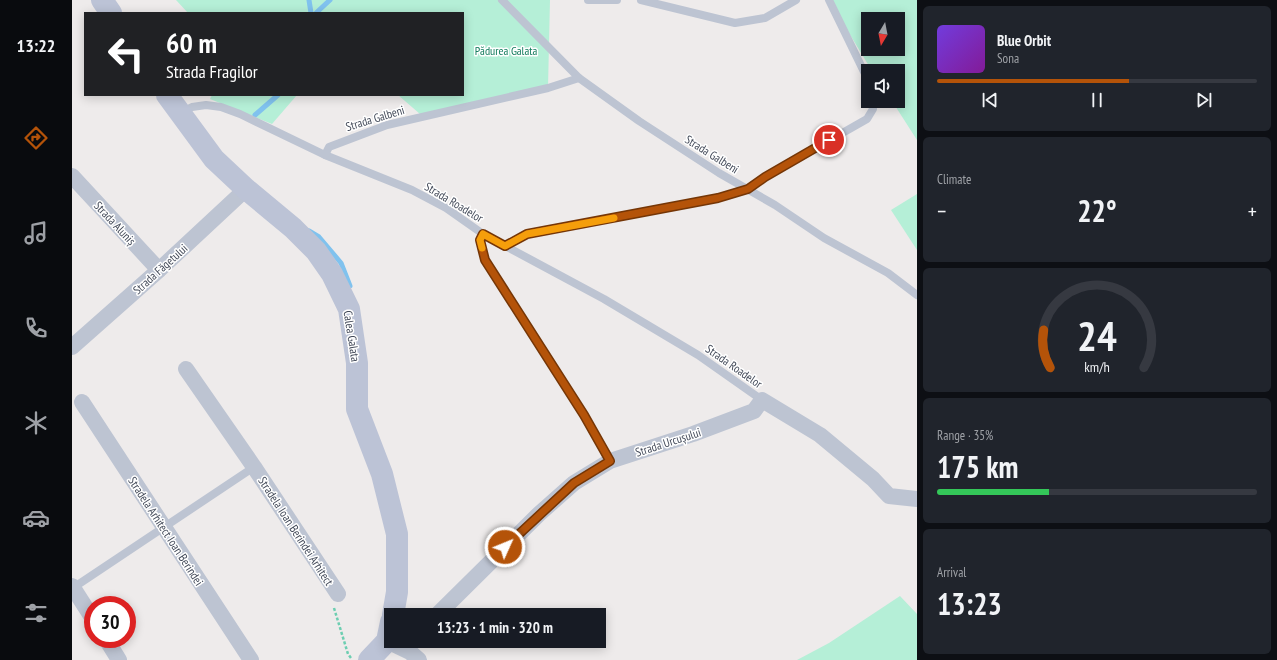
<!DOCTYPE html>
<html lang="en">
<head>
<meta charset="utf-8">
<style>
	body { margin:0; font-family:"PT Sans Narrow",sans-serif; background:#20242c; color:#f1f3f6; height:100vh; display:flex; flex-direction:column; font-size:15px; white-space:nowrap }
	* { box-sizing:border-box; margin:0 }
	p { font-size:13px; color:#9ea1a6 }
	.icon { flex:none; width:22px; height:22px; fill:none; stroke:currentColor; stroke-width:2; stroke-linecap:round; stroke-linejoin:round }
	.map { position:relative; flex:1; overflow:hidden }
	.panel { display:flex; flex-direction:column; gap:6px; padding:6px; background:#0d0f14; width:360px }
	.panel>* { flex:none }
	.guide { position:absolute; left:12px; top:12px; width:380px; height:84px; border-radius:0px; box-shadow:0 2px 10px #0003; background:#202124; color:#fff; overflow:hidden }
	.needle { width:26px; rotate:190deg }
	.buttons { position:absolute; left:789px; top:12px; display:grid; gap:8px }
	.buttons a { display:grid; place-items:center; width:44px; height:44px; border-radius:0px; background:#171b24; box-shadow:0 2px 10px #0003; font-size:20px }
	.speed { position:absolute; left:12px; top:596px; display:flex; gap:8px; font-size:20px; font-weight:700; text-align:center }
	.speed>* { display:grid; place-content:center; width:52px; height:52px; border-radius:50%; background:#171b24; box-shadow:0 2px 10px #0003; line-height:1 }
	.speed .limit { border:6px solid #d22; background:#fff; color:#111 }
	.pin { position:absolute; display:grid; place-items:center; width:34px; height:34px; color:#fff; margin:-17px; border:2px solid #fff; border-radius:50%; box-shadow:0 1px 4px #0007 }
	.me { position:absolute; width:44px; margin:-22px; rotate:46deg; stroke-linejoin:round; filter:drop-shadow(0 0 3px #0008) }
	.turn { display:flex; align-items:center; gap:14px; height:84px; padding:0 16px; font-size:18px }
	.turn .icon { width:52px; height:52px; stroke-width:2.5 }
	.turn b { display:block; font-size:28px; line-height:34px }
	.big { font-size:30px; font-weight:700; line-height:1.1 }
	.panel .widget { flex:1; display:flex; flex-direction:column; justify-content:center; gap:6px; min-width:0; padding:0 14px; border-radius:6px; background:#20242c }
	.panel .dial { align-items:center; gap:0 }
	.dial svg { height:104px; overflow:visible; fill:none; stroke:#363941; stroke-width:7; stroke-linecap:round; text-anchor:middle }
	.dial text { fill:#f1f3f6; stroke:none }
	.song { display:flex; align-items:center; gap:12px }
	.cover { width:48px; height:48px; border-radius:6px; background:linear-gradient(135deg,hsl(260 70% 55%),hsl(290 70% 35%)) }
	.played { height:4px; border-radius:2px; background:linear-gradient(90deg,#b45309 60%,#363941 60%) }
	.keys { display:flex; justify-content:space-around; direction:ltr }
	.heat { display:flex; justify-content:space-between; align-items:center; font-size:22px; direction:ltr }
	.charge { height:6px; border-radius:3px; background:linear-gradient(90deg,#34c759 35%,#363941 0) }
	.trip { position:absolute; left:312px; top:608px; width:222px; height:40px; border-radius:0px; background:#171b24; box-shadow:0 2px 10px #0003; font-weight:700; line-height:40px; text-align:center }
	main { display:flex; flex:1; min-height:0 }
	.tabs { display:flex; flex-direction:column; width:72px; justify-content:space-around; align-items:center; background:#090b0e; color:#9ea1a6 }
	.tabs .icon { width:28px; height:28px }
	.tabs .selected { color:#b45309 }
	.tabs b { font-size:18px; color:#f1f3f6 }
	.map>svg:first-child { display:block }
	.green { fill:#b5efd7; fill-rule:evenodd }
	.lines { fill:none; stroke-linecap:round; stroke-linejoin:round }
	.stream { stroke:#80c2ee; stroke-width:5 }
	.path { stroke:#6dceb1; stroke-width:2.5; stroke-dasharray:3 2; stroke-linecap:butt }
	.lane { stroke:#bdc4d2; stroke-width:8 }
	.street { stroke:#bdc4d2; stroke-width:16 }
	.secondary { stroke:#bcc3d6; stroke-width:22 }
	.route-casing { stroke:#753606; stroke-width:10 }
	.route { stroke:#b45309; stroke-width:7 }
	.slow { stroke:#f59e0b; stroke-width:7 }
	.labels { text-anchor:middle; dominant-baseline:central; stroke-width:3; stroke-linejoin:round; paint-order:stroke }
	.park-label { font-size:12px; fill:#127b5c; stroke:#fff }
	.street-label { font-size:12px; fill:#434a59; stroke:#fff }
</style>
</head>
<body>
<main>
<nav class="tabs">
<b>13:22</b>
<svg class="icon selected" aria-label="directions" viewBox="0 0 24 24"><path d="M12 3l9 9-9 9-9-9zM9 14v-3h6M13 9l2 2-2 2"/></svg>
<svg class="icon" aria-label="music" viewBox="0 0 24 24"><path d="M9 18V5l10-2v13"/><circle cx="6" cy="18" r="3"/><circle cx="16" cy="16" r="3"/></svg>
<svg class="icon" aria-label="phone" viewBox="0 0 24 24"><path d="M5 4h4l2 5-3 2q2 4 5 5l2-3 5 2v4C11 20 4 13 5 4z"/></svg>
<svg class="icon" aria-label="climate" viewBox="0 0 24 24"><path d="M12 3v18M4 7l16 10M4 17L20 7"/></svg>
<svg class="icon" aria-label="car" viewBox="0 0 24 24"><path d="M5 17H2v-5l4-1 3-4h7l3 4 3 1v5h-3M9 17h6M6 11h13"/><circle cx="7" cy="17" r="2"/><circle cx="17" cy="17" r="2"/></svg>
<svg class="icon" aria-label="filters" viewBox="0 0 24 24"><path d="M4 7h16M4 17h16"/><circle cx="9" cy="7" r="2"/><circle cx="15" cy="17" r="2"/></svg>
</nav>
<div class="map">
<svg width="845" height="660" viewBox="0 0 845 660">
	<rect width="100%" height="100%" fill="#eeebeb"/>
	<g class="green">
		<path d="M104,0H478L476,88L348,114L326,95H391V13H116Z"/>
		<path d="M757,0H845V140L820,101H826V71H800ZM796,19H826V49H796Z"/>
		<path d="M140,95H225L200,124L138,99Z"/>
		<path d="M845,194V250L819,210Z"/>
		<path d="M828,596L845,614V660H725L757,643Z"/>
	</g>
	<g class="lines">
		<g class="stream">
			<path d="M237,0L239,13"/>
			<path d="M244,13L258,0"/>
			<path d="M183,115L206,95"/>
			<path d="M237,231L247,237L269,263L278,286"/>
		</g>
		<path class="path" d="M262,608L276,654L279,658"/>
		<g class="lane">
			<path d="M430,0L507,78L567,121L647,173L703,205L752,238L816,273L845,295"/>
			<path d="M516,0H545"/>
			<path d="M569,0L663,23L693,18L724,0"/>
			<path d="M757,0L796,80"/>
			<path d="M108,113L120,107L134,105L149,107L168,114L253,155L340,190L374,208L411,234L532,299L626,355L690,400"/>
			<path d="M253,155L257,147L315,125L476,88L507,78"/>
			<path d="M411,234L408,240L413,260L512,415L538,461"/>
			<path d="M433,246L455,234L646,198L675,189L693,177L795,119L801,109V101"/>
			<path d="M1,588L182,467"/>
		</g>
		<g class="street">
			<path d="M0,176L87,270"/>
			<path d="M0,347L87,270L174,189"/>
			<path d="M114,369L182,467L266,594"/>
			<path d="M10,402L179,660"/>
			<path d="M0,586L21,619"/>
			<path d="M365,615L467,514L502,483L538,461L621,434L682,411L690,400L748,435L801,479L817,496L845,499"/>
			<path d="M34,639L47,660"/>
			<path d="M315,641L338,652L347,660"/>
		</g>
		<g class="secondary">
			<path d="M30,0L39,13"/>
			<path d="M95,95L142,159L174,189L221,228L244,251L260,274L277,309L285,363V409L310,474L325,534V592L321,615"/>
			<path d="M297,660L315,641L319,622"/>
		</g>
	</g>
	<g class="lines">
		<defs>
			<path id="route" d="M433,547L502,483L538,461L512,415L413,260L408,240L411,234L433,246L455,234L646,198L676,189L693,177L757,140"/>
		</defs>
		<use href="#route" class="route-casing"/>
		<use href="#route" class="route"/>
		<path class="slow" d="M410,248L408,240L411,234L433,246L455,234L542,218"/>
	</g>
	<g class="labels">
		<g class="park-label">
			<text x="434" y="50">Pădurea Galata</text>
		</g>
		<g class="street-label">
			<text transform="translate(303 118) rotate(-17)">Strada Galbeni</text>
			<text transform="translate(640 154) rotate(32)">Strada Galbeni</text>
			<text transform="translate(382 202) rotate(31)">Strada Roadelor</text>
			<text transform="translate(43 223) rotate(47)">Strada Aluniș</text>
			<text transform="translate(88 269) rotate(-42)">Strada Făgetului</text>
			<text transform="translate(280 336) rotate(81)">Calea Galata</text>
			<text transform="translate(662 366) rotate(35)">Strada Roadelor</text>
			<text transform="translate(596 442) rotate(-18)">Strada Urcușului</text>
			<text transform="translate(94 531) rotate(57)">Stradela Arhitect Ioan Berindei</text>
			<text transform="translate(224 531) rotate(57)">Stradela Ioan Berindei Arhitect</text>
		</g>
	</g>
</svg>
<div class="buttons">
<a><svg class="needle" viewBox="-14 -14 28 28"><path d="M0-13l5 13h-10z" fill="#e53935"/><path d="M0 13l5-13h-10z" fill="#9ea1a6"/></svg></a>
<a><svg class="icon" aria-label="sound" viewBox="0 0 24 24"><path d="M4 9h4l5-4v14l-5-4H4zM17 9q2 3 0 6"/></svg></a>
</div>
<div class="speed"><div class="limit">30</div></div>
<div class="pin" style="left:757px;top:140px;background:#d93025"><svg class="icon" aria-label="arrive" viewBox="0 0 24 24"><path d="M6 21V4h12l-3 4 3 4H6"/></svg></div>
<svg class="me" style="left:433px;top:547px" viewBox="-20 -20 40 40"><circle r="17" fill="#b45309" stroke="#fff" stroke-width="3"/><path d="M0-11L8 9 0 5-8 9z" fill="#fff"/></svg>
<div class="trip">13:23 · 1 min · 320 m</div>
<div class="guide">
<div class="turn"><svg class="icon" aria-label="left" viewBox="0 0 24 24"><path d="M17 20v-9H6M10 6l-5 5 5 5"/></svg><div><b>60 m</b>Strada Fragilor</div></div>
</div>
</div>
<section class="panel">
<div class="widget">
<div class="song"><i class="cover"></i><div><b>Blue Orbit</b><p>Sona</p></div></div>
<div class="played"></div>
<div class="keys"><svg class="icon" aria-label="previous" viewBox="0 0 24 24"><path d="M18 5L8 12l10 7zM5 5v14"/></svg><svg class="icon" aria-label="pause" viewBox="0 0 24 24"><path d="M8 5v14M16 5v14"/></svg><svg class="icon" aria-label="next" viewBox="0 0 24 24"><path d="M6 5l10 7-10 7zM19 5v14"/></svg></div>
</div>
<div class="widget"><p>Climate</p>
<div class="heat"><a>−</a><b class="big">22°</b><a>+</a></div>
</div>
<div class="widget dial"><svg viewBox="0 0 100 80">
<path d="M14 69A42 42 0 1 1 86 69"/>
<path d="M14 69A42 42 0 0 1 9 40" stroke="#b45309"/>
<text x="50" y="56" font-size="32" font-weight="700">24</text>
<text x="50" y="72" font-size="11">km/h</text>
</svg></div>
<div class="widget"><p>Range · 35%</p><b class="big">175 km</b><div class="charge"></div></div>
<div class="widget"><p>Arrival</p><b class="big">13:23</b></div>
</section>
</main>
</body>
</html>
